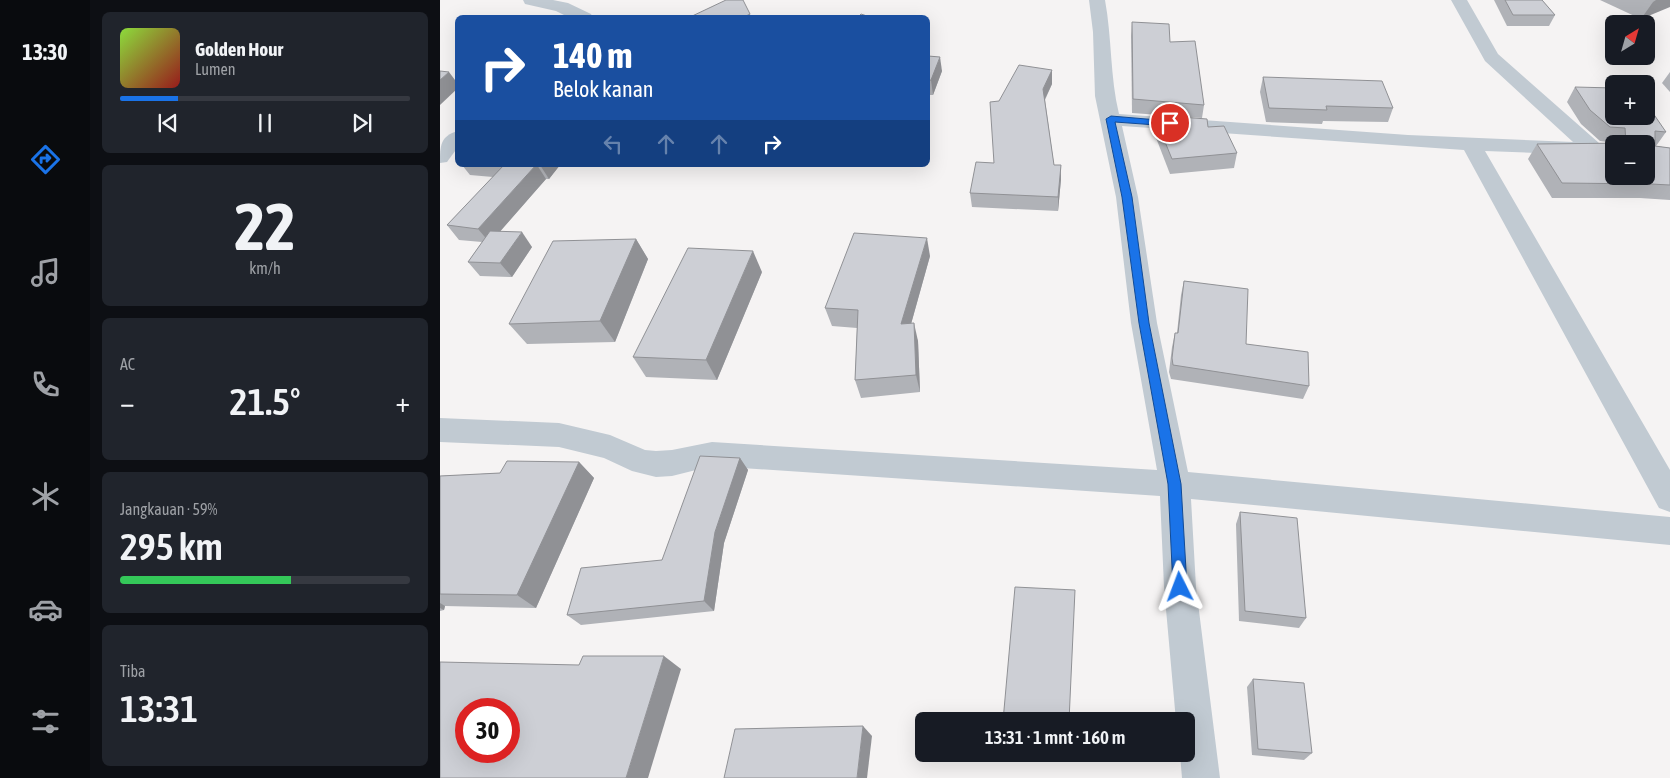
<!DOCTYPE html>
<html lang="id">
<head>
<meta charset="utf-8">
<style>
	body { margin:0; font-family:"Asap Condensed",sans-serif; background:#20242c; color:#f1f3f6; height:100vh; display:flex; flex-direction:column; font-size:19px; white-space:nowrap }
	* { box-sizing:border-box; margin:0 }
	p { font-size:16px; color:#9ea1a6 }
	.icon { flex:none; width:28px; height:28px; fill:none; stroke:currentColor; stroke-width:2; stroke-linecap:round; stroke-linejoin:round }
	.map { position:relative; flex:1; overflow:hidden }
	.panel { display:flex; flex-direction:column; gap:12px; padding:12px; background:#0d0f14; width:350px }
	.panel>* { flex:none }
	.hud { position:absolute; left:15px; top:15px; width:475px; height:152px; border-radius:8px; box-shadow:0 5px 20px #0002; background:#1a4fa0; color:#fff; overflow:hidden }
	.needle { width:32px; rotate:37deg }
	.controls { position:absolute; left:1165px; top:15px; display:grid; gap:10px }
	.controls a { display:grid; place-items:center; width:50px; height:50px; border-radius:8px; background:#171b24; box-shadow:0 5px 20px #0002; font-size:25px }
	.speed { position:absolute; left:15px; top:698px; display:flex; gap:10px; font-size:25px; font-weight:700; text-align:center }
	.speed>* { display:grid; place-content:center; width:65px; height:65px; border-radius:50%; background:#171b24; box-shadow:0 5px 20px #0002; line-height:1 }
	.speed .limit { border:8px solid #d22; background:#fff; color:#111 }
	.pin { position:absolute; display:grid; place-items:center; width:42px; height:42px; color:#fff; margin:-21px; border:2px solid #fff; border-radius:50%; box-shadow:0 1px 5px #0007 }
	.me { position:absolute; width:55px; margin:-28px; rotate:357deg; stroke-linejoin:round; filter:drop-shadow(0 0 4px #0008) }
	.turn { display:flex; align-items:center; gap:18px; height:105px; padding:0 15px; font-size:22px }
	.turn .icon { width:65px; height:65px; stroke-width:2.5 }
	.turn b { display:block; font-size:35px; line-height:42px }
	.lanes { display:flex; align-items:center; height:48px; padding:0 15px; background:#0003; justify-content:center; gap:25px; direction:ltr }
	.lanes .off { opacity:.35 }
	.big { font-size:38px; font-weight:600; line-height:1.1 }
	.panel .widget { flex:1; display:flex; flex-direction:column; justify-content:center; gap:8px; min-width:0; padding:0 18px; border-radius:8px; background:#20242c }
	.panel .dial { align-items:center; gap:0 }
	.dial b { font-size:65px; line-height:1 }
	.song { display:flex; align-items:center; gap:15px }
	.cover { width:60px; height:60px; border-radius:8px; background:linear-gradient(135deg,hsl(90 70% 55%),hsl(0 70% 35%)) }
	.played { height:5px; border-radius:2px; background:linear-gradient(90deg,#1a73e8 20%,#363941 20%) }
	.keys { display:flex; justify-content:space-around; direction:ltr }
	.heat { display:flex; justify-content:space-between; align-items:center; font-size:28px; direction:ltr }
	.charge { height:8px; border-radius:4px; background:linear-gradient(90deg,#34c759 59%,#363941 0) }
	.trip { position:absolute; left:475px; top:712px; width:280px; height:50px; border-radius:8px; background:#171b24; box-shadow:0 5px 20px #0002; font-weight:600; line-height:50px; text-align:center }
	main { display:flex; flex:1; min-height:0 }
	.dock { display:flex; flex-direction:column; width:90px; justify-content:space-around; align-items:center; background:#090b0e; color:#9ea1a6 }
	.dock .icon { width:35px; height:35px }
	.dock .selected { color:#1a73e8 }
	.dock b { font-size:22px; color:#f1f3f6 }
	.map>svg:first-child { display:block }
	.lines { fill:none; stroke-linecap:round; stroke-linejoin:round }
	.minor { fill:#c1cad2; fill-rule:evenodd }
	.wall { fill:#b0b2b7 }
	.shaded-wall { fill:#909195 }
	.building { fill:#cdcfd5; stroke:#909195; fill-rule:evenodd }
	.route { fill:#1a73e8; stroke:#114b97 }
</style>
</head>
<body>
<main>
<nav class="dock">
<b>13:30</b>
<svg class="icon selected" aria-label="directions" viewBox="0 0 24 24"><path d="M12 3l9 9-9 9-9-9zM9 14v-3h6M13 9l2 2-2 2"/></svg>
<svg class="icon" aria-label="music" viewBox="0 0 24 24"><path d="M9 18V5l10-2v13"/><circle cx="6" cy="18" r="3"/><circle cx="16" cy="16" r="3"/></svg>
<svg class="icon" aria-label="phone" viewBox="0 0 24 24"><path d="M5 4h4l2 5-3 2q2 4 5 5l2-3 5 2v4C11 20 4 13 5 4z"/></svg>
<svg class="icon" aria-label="climate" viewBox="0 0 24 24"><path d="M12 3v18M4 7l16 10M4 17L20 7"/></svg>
<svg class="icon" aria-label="car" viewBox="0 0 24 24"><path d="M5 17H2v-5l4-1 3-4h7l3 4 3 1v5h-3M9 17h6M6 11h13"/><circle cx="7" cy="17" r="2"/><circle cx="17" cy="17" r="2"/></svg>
<svg class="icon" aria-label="filters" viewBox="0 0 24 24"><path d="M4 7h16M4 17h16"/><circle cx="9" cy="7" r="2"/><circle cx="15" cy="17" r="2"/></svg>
</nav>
<section class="panel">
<div class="widget">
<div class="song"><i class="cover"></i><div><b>Golden Hour</b><p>Lumen</p></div></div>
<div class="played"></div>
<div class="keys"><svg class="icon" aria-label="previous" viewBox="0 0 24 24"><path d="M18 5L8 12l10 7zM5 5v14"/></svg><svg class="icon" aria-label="pause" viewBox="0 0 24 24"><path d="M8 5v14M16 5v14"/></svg><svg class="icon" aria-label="next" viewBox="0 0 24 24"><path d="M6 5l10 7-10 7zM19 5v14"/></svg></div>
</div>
<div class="widget dial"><b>22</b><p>km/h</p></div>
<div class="widget"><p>AC</p>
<div class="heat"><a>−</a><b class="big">21.5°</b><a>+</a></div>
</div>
<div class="widget"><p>Jangkauan · 59%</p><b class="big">295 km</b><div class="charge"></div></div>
<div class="widget"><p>Tiba</p><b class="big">13:31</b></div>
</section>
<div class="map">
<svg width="1230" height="778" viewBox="0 0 1230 778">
	<rect width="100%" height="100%" fill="#f5f3f3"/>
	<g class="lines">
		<g class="minor">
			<path d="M83,0H113L128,3L151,14L153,18H130L116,11L85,4Z"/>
			<path d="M649,0H665C672,38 670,77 679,114L968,135L1133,142L1045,61L1011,0H1027L1058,54L1159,143L1174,144V156L1045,151L1230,470V512L1219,508L1024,150L682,126L698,197L717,323L748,472L1230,517V545L751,499L756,587L780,778H742L740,754H746V721H736L724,587L720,496L272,466L232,476L216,477L192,471L164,458L119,447L0,442V418L119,423L170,435L205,450L216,451L232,450L272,442L717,470L691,323L676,197L655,96L653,32Z"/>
			<path d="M18,131V147L7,162L0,163C0,146 0,136 18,131Z"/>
		</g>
	</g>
	<g class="wall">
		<path d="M1054,0H1102L1115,15L1109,26H1067Z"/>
		<path d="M1160,0H1230L1201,19Z"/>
		<path d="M692,22L730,42L764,105L762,118L692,113L691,36Z"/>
		<path d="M488,56L502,71L493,95H488Z"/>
		<path d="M612,70V84L605,100L614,165H621V179L618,211L532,207L530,193L554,163L559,101Z"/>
		<path d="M1230,72V92L1222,83Z"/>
		<path d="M823,77L953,108L948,122L883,121L882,124L826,122L820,92Z"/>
		<path d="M1135,87L1226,132L1216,146L1230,148V200L1200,198H1112L1088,159L1097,144L1175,143L1160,141L1141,124L1127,102Z"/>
		<path d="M714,115L768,127L797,153L794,168L730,174L713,130Z"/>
		<path d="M22,165H120L109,179H106L60,231L92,247L72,277L40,276L28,262L42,242L19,240L7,225L53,177L30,175Z"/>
		<path d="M196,239L208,259L175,342L87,344L69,324Z"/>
		<path d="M490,256L471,324L478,341L480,392L421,398L415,380L417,328L392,326L385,308Z"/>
		<path d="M322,272L277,380L206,377L193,357Z"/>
		<path d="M744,281L806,344L869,386L863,399L731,379L729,372L732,347L735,333H737L741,295Z"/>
		<path d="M300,458L308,470L284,543L274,611L141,625L127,615L222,560Z"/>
		<path d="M139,462L154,478L96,608L5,606L4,610L0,611V476L60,473Z"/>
		<path d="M800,512L866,618L859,628L799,621L796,524Z"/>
		<path d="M813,679L872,753L864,760L812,755L807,687Z"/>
	</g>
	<g class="shaded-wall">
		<path d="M1216,0H1230V7L1201,19L1213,2Z"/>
		<path d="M310,14L311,18H302Z"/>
		<path d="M500,57L502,71L493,95L491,80Z"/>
		<path d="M612,70V84L603,103V89Z"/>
		<path d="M9,72L18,84V88L0,105V80Z"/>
		<path d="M96,165H97L106,179L50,243L38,229Z"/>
		<path d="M100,165H120L109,179Z"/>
		<path d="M621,165V179L618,211V197Z"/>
		<path d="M82,232L92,247L72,277L60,263Z"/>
		<path d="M487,238L490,256L466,342L461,324Z"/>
		<path d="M196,239L208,259L175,342L160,321Z"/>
		<path d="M313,251L322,272L277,380L266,360Z"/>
		<path d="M474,323L478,341L480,392L476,375Z"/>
		<path d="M300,458L308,470L284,543L274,611L264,601L275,532Z"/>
		<path d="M139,462L154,478L96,608L77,595Z"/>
		<path d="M0,603L5,606L4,610L0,608Z"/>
		<path d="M224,656L241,669L208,778H186Z"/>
		<path d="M423,726L432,736L427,778H417Z"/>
	</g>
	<g class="building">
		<path d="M286,0H303L310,14L302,18H248Z"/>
		<path d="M1065,0H1102L1115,15H1073Z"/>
		<path d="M421,14L433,18H417Z"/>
		<path d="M692,22L729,24L730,42L755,41L764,105L693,99Z"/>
		<path d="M488,56L500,57L491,80L488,81Z"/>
		<path d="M579,65L612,70L603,89L614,165H621L618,197L530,193L536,162L554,163L550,102L559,101Z"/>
		<path d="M0,71L9,72L0,80Z"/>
		<path d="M823,77L942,81L953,108L886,106L887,110L829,108Z"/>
		<path d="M1135,87L1174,88V116H1206V103L1226,132L1215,131V146L1230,148V185L1211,184L1122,183L1097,144L1186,143L1185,128L1170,127L1150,110ZM1174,144H1206V176H1174Z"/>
		<path d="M714,115L767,119L768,127L784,126L797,153L732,159Z"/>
		<path d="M64,165H96L38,229L7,225Z"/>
		<path d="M50,231L82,232L60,263L28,262Z"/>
		<path d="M414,233L487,238L461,324L474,323L476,375L415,380L418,310L385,308Z"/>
		<path d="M196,239L160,321L69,324L113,241Z"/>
		<path d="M248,248L313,251L266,360L193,357Z"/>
		<path d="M744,281L808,289L806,344L868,352L869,386L733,365L732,358L735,333H738Z"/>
		<path d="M260,456L300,458L275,532L264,601L127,615L141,568L222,560Z"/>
		<path d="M67,461L139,462L77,595L0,594V476L60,473Z"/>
		<path d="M800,512L857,518L866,618L805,611Z"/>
		<path d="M575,587L635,590L629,721H563Z"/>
		<path d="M143,656H224L186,778H0V662L139,665ZM26,709H69V751H26Z"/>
		<path d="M813,679L864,683L872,753L818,749Z"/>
		<path d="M423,726L417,778H284L295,729Z"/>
	</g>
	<path class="route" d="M671,116L730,121L734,123L730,126L675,122L692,197L709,323L741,484L747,587L745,592L740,594L735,592L733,587L728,484L699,323L682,197L666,119Z"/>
</svg>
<div class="controls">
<a><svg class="needle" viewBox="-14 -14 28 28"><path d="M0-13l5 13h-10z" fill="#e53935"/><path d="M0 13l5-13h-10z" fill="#9ea1a6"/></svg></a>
<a>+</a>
<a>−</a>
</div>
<div class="speed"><div class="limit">30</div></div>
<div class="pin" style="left:730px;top:123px;background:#d93025"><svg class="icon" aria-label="arrive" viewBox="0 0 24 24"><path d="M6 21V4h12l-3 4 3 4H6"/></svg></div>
<svg class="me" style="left:740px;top:587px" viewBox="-20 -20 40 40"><path d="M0-17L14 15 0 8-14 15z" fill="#1a73e8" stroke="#fff" stroke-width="4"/></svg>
<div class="trip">13:31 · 1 mnt · 160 m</div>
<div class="hud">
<div class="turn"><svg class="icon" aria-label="right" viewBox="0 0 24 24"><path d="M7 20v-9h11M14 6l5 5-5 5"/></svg><div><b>140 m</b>Belok kanan</div></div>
<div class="lanes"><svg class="icon off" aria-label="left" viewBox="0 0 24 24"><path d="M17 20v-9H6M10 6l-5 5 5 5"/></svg><svg class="icon off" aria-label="ahead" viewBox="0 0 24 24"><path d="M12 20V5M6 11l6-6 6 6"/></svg><svg class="icon off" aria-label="ahead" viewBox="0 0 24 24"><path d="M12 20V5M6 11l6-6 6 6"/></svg><svg class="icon" aria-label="right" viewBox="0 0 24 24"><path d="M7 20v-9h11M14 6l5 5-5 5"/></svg></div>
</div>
</div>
</main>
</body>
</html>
